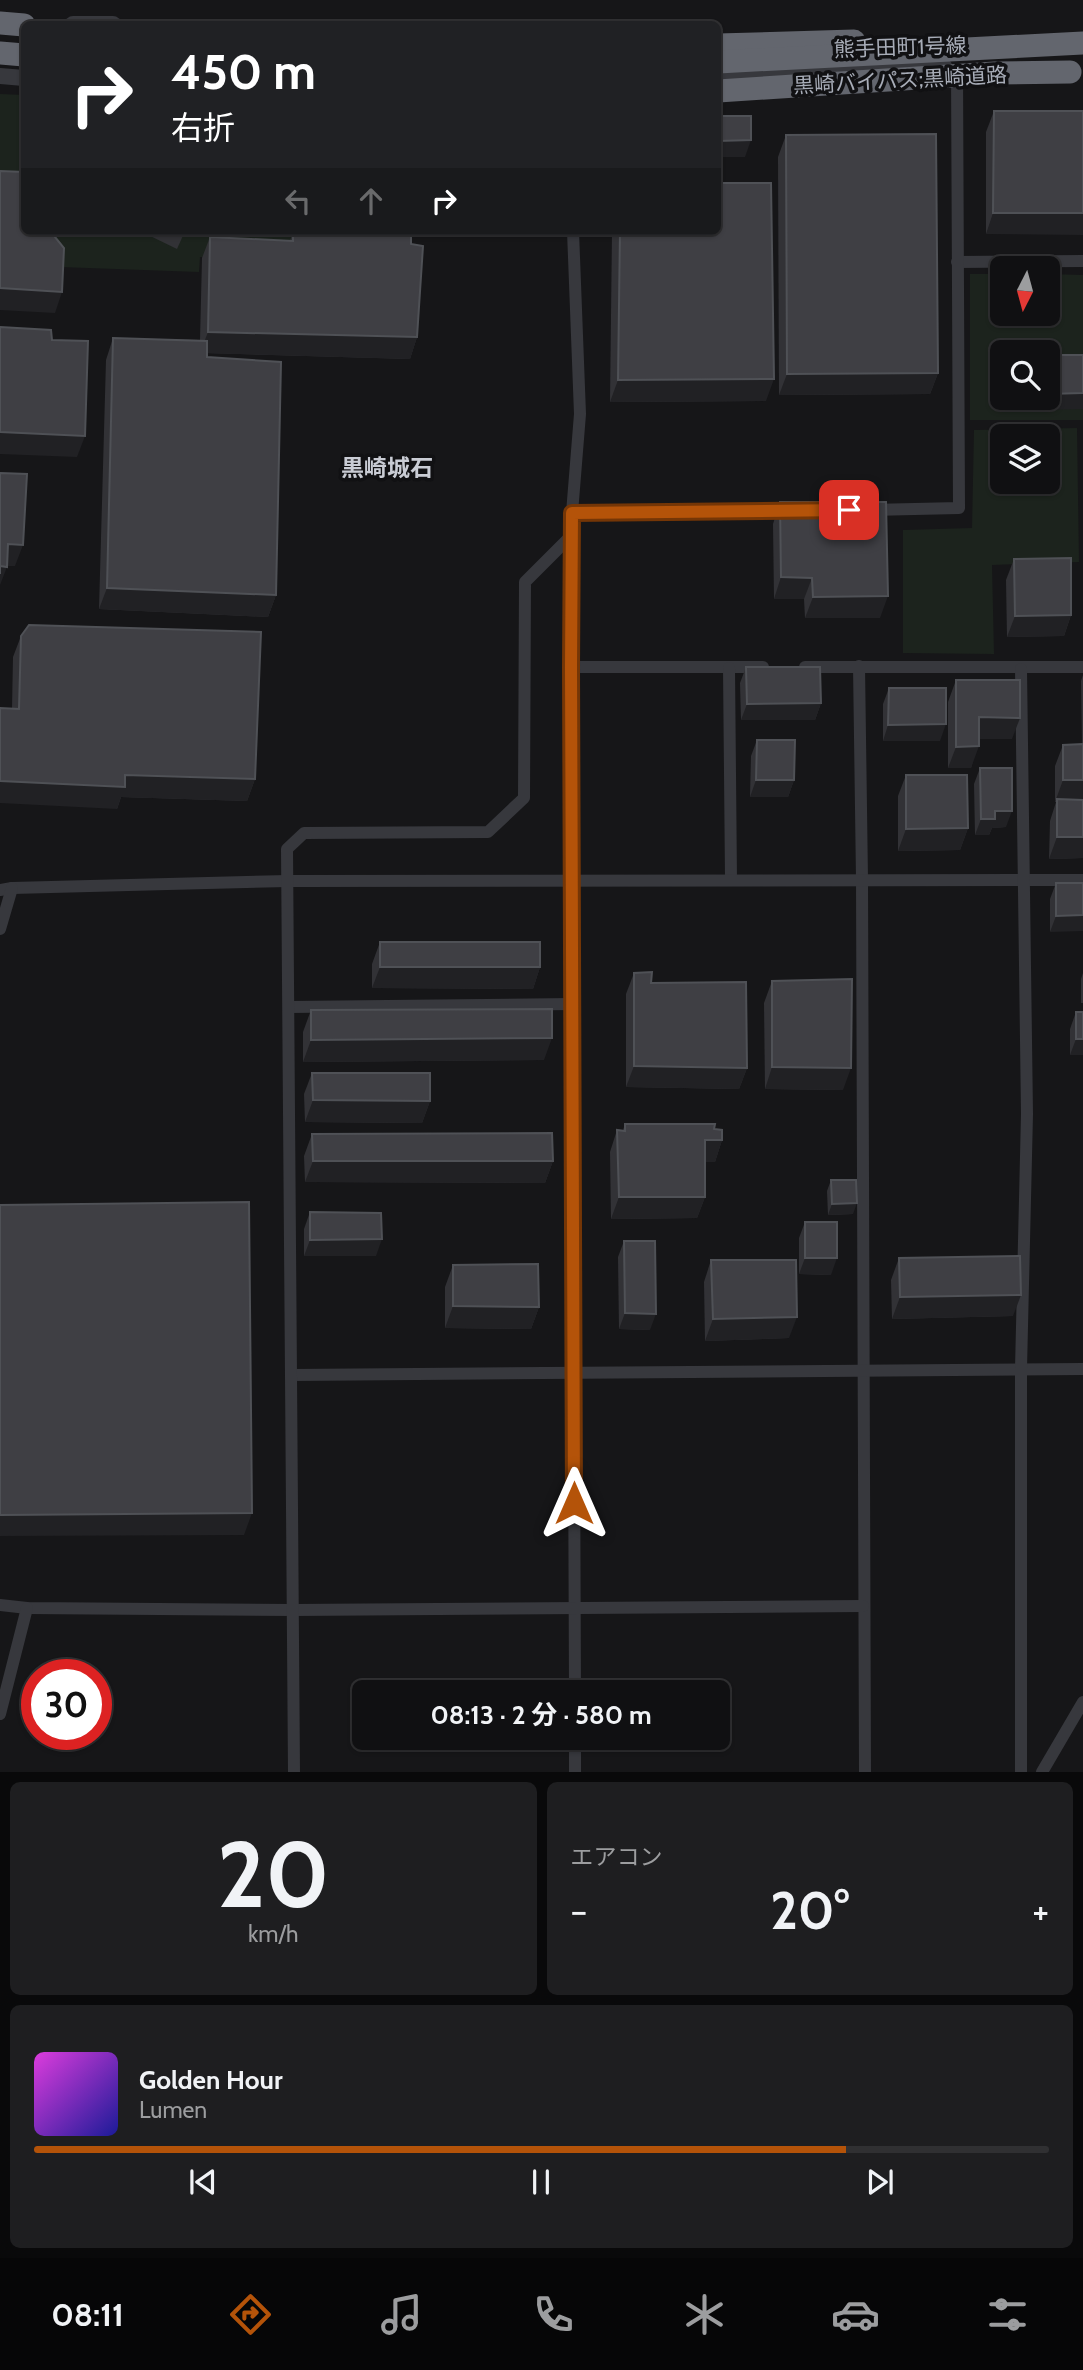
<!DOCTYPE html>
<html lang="ja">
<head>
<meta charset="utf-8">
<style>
	body { margin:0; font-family:Cabin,"Noto Sans JP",sans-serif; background:#1e1e20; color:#f1f3f6; height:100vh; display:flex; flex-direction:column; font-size:26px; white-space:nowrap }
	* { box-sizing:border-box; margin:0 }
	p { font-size:23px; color:#9c9d9f }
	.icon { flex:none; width:38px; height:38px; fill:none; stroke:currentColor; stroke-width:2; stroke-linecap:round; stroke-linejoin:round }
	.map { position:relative; height:1772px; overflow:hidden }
	.sheet { display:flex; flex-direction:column; gap:10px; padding:10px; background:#09090a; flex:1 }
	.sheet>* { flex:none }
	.guide { position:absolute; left:21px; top:21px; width:700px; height:214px; border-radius:10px; box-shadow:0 2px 5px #0004,0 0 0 2px #303032; background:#202124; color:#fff; overflow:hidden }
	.needle { width:46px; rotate:186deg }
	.tools { position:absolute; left:990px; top:256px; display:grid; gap:14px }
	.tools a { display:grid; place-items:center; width:70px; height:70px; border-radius:10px; background:#101012; box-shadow:0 2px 5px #0004,0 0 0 2px #303032; font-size:35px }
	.speed { position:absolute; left:21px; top:1659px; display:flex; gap:14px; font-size:35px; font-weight:700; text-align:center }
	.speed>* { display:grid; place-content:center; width:91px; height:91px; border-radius:50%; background:#101012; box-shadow:0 2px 5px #0004,0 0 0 2px #303032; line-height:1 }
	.speed .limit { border:10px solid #d22; background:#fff; color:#111 }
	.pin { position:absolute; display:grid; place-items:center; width:60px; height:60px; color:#fff; margin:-30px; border-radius:14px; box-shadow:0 4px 10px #0006 }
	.me { position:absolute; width:77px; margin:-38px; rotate:0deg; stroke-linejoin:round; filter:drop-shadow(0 0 5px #0008) }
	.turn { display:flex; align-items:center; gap:24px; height:147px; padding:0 35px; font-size:32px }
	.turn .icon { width:91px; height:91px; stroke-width:2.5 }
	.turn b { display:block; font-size:49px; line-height:60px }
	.lanes { display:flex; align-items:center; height:66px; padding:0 35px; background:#0003; justify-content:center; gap:35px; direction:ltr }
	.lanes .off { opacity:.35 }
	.big { font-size:52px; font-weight:700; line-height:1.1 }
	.sheet .card { flex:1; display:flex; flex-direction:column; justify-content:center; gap:10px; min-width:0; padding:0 24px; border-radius:10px; background:#1e1e20 }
	.sheet .dial { align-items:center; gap:0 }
	.dial b { font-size:91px; line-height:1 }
	.song { display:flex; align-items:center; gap:21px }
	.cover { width:84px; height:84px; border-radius:10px; background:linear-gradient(135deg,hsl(300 70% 55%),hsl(240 70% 35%)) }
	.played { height:7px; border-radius:4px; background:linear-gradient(90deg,#b45309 80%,#303032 80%) }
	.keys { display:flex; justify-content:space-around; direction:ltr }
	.heat { display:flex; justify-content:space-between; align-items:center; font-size:38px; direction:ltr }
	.sheet .tiles { flex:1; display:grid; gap:10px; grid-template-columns:1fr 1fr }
	.card:last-child { grid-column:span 2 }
	.trip { position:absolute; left:352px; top:1680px; width:378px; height:70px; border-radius:10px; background:#101012; box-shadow:0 2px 5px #0004,0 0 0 2px #303032; font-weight:700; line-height:70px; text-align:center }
	.tabs { display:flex; height:112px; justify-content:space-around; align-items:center; background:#060607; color:#9c9d9f }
	.tabs .icon { width:49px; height:49px }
	.tabs .active { color:#b45309 }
	.tabs b { font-size:32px; color:#f1f3f6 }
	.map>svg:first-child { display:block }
	.green { fill:#1c231d; fill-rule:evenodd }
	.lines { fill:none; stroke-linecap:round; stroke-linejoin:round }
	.minor { stroke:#37383d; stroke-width:12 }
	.tertiary { stroke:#37383d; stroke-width:16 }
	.motorway { stroke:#63666e; stroke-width:23 }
	.motorway-bridge { stroke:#63666e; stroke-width:23 }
	.wall { fill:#323236 }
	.shaded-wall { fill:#212124 }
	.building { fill:#3f3f44; stroke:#4f5156; stroke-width:2 }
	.route-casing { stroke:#753606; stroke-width:18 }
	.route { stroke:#b45309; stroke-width:12 }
	.labels { text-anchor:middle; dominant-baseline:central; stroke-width:7; stroke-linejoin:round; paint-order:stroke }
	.street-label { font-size:21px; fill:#a8adb8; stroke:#111113 }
	.neighbourhood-label { font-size:23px; font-weight:bold; fill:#c9ccd4; stroke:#111113 }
</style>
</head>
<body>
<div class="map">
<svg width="1083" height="1772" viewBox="0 0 1083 1772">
	<rect width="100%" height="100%" fill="#161618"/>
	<g class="green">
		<path d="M0,94L24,95V193L0,192Z"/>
		<path d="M49,231H332L283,260L200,257L199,272L60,267Z"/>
		<path d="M970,274H1003V313H1048V274L1083,275V420H970ZM1003,352H1048V397H1003Z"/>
		<path d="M1077,428L1079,562L992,565L994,654L903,653V530L972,528L974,430ZM1003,436H1048V481H1003Z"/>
	</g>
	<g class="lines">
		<g class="minor">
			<path d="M573,231L580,414L572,513L571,667L575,1692"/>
			<path d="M957,262L1083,261"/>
			<path d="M870,510L959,508L957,70"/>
			<path d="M572,513L792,512"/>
			<path d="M859,666L862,879L865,1772"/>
			<path d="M571,667H763"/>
			<path d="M805,667H1083"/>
			<path d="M729,668L731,879"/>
			<path d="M0,890L12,888L288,881L1083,880"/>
			<path d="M0,929L12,888"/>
			<path d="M289,1007L572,1004"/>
			<path d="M292,1375L1083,1369"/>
			<path d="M0,1605L27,1608L293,1610L863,1606"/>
			<path d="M0,1714L27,1608"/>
			<path d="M575,1738V1772"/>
			<path d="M294,1772L287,849L304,833L488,832L524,798L525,582L572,535"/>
			<path d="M1021,1772V1369L1027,1114L1021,669"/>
			<path d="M1042,1772L1083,1702"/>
		</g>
		<g class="tertiary">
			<path d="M73,24H113"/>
			<path d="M718,74L944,66"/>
			<path d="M0,76L24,78"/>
		</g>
		<g class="motorway">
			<path d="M0,23L24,25"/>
			<path d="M718,45L854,41"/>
			<path d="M0,53L24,55"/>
			<path d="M718,62L1083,43"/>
		</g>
		<path class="motorway-bridge" d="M718,91L995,73L1070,72"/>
	</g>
	<g class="wall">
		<path d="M994,111H1083L986,234V132Z"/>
		<path d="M786,135L938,373L930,394L779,395L778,157Z"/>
		<path d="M140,231H185L177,249Z"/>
		<path d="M293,231L411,244L417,337L410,359L207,353V357L276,595L268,617L99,609L106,360L113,338L200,340L202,258L210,237L290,241Z"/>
		<path d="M612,231H718L766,401L610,402Z"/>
		<path d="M1083,355L1040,410V397H1048Z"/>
		<path d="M780,502L880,618H805L804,599H774L773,524Z"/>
		<path d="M1014,559L1071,615L1064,636L1007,637L1006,580Z"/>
		<path d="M21,636L255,779L247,801L121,797L117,809L12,708L13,657Z"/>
		<path d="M746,667L821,703L815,720H741L740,683Z"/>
		<path d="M1083,675V858L1049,859L1050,821L1056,802H1055V766L1063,745L1082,744L1081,681Z"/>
		<path d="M956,680L1012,739H979L971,768H948V702Z"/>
		<path d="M889,688L940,741H883V704Z"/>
		<path d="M757,740L794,780L788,797H750L751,756Z"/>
		<path d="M980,768L1006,827L992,828L989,835H975L974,784Z"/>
		<path d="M906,775L968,828L960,850L898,851V796Z"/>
		<path d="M1056,883H1083L1050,932V899Z"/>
		<path d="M380,942L540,967L533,989L372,988V964Z"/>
		<path d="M634,973L651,983L747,1068L739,1089L626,1087V994Z"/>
		<path d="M1083,973V1003H1081V979Z"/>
		<path d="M772,981L843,1090L765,1089L764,1003Z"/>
		<path d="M311,1010L544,1060L303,1062V1032Z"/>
		<path d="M1076,1012L1083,1055H1070V1029Z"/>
		<path d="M312,1073L430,1101L422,1123L305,1122L304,1094Z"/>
		<path d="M625,1124L714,1129L722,1140L715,1162H705V1197L697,1218L611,1219L610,1152L617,1130H623Z"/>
		<path d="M312,1134L553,1161L545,1183L305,1182L304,1156Z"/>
		<path d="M831,1180L853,1214L828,1215L827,1191Z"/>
		<path d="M310,1212L376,1256H304V1229Z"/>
		<path d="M805,1222L831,1275L799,1274V1238Z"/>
		<path d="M624,1241L650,1330L619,1329L618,1257Z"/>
		<path d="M899,1258L1013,1316L892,1319L891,1280Z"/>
		<path d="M711,1260L789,1338L705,1341L704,1282Z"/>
		<path d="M453,1265L539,1307L531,1329L445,1328V1287Z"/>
	</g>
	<g class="shaded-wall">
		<path d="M751,140L745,157H718V141Z"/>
		<path d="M993,213H1083V235L986,234Z"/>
		<path d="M0,288L62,292L55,313L0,310Z"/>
		<path d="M208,332L417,337L410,359L200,353Z"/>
		<path d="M938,373L930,394L779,395L787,374Z"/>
		<path d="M774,379L766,401L610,402L618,380Z"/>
		<path d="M1083,393V409L1040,410L1045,397H1048V394Z"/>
		<path d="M0,432L85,436L77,457L0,454Z"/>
		<path d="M8,544L23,545L15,566H1L7,567L0,585V567Z"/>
		<path d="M781,577L812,578L804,599H774Z"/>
		<path d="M107,588L276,595L268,617L99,609Z"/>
		<path d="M888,596L880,618H805L813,597Z"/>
		<path d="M1071,615L1064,636L1007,637L1015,616Z"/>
		<path d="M821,703L815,720H741L747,704Z"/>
		<path d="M979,717L1020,718L1012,739H971Z"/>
		<path d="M946,724L940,741H883L888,725Z"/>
		<path d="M979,746L971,768H948L956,747Z"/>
		<path d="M125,775L255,779L247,801L121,797L117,809L0,803V781Z"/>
		<path d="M756,780H794L788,797H750Z"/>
		<path d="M1063,780H1083V802L1057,799L1055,802Z"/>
		<path d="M995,811H1012L1006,827L992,828L989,835H975L981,819Z"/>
		<path d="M968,828L960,850L898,851L906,829Z"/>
		<path d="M1057,837H1083V858L1049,859Z"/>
		<path d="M1083,915V931L1050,932L1056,916Z"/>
		<path d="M380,967H540L533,989L372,988Z"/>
		<path d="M552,1038L544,1060L303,1062L311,1040Z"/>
		<path d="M1076,1039H1083V1055H1070Z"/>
		<path d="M634,1066L747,1068L739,1089L626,1087Z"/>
		<path d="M772,1067L851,1068L843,1090L765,1089Z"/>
		<path d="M313,1100L430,1101L422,1123L305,1122Z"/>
		<path d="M705,1140H722L715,1162H697Z"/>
		<path d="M313,1161H553L545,1183L305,1182Z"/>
		<path d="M619,1197H705L697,1218L611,1219Z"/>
		<path d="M857,1203L853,1214L828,1215L832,1204Z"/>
		<path d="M382,1239L376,1256H304L310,1240Z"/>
		<path d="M805,1258H837L831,1275L799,1274Z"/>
		<path d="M1021,1295L1013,1316L892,1319L900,1297Z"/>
		<path d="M453,1306L539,1307L531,1329L445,1328Z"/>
		<path d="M625,1313L656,1314L650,1330L619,1329Z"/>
		<path d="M797,1317L789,1338L705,1341L713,1319Z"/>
		<path d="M252,1513L244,1535L0,1536V1515Z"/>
	</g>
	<g class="building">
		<path d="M994,111H1083V213H993Z"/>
		<path d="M718,116H751V140L718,141Z"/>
		<path d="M936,134L938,373L787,374L786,135Z"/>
		<path d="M0,171L24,172V231H54L55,237L64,248L62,292L0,288Z"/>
		<path d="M718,183H771L774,379L618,380L620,231H718Z"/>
		<path d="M293,231L411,236V244L423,246L417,337L208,332L210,237L293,241Z"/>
		<path d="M0,327L51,330L52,340L88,341L85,436L0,432Z"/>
		<path d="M113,338L207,341V357L281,362L276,595L107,588Z"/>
		<path d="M1048,355H1083V393L1048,394Z"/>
		<path d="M0,473L27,474L23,545L8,544L7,567L0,566V574Z"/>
		<path d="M780,502H886L888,596L813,597L812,578L781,577Z"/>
		<path d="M1071,558V615L1015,616L1014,559Z"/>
		<path d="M29,625L261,632L255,779L125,775V787L0,781V708L19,709L21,636Z"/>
		<path d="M746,667H820L821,703L747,704Z"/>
		<path d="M956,680H1020V718L979,717V746L956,747Z"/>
		<path d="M889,688H946V724L888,725Z"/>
		<path d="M757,740H795L794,780H756Z"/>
		<path d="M1083,744V780H1063V745Z"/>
		<path d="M980,768H1012V811H995V819H981Z"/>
		<path d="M906,775H967L968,828L906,829Z"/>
		<path d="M1057,799L1083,800V837H1057Z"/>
		<path d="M1056,883H1083V915L1056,916Z"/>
		<rect x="380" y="942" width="160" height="25"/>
		<path d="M652,972L651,983L746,982L747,1068L634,1066V973Z"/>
		<path d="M852,979L851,1068L772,1067V981Z"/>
		<path d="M552,1009V1038L311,1040V1010Z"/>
		<rect x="1076" y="1012" width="7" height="27"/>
		<path d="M312,1073H430V1101L313,1100Z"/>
		<path d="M625,1124H715L714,1129L722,1130V1140H705V1197H619L617,1130L625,1131Z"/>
		<path d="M552,1133L553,1161H313L312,1134Z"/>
		<path d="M831,1180H856L857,1203L832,1204Z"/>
		<path d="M249,1202L252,1513L0,1515V1205Z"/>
		<path d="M310,1212L381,1213L382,1239L310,1240Z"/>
		<rect x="805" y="1222" width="32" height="36"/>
		<path d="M624,1241H655L656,1314L625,1313Z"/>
		<path d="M1020,1256L1021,1295L900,1297L899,1258Z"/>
		<path d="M711,1260H796L797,1317L713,1319Z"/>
		<path d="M538,1264L539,1307L453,1306V1265Z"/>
	</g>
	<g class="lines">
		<defs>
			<path id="route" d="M574,1503L571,667L572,513L849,510"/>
		</defs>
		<use href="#route" class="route-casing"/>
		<use href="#route" class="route"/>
	</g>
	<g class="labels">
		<g class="street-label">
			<text transform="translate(900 47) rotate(-2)">熊手田町1号線</text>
			<text transform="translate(900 80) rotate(-3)">黒崎バイパス;黒崎道路</text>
		</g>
		<g class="neighbourhood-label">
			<text x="387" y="468">黒崎城石</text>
		</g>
	</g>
</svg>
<div class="tools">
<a><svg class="needle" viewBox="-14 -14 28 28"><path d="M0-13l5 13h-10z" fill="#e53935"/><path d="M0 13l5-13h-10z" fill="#9c9d9f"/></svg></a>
<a><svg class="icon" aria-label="search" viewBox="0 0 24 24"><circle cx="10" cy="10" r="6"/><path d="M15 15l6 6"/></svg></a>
<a><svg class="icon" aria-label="layers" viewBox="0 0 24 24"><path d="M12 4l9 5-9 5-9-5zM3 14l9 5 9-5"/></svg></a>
</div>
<div class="speed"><div class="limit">30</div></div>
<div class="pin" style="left:849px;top:510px;background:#d93025"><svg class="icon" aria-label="arrive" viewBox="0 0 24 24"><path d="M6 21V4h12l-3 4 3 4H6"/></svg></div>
<svg class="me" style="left:574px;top:1503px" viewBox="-20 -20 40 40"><path d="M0-17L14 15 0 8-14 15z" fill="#b45309" stroke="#fff" stroke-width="4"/></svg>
<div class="trip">08:13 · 2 分 · 580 m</div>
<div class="guide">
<div class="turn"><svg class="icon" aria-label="right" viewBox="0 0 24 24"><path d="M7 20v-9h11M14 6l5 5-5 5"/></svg><div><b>450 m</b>右折</div></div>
<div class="lanes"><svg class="icon off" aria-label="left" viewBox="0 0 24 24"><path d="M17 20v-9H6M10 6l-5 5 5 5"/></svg><svg class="icon off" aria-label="ahead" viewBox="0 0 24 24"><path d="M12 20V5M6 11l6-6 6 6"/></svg><svg class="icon" aria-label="right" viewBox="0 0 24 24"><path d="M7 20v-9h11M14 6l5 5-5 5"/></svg></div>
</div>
</div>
<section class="sheet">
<div class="tiles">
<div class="card dial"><b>20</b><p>km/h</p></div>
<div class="card"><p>エアコン</p>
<div class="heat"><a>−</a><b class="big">20°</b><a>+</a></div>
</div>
<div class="card">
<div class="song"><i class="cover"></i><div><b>Golden Hour</b><p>Lumen</p></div></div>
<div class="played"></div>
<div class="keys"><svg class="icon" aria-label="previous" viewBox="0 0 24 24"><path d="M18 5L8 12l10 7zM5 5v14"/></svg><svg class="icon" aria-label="pause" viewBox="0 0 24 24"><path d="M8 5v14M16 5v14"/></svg><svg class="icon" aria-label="next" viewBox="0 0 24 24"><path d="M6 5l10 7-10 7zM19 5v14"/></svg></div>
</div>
</div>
</section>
<nav class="tabs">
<b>08:11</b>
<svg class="icon active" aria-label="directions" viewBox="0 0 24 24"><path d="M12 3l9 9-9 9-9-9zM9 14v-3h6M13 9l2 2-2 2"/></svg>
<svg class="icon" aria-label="music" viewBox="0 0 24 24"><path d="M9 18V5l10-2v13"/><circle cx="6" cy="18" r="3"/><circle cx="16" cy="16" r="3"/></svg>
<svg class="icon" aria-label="phone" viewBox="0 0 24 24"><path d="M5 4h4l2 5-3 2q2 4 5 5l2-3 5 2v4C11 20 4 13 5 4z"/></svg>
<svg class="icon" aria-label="climate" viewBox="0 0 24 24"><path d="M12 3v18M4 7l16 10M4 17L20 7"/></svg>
<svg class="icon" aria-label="car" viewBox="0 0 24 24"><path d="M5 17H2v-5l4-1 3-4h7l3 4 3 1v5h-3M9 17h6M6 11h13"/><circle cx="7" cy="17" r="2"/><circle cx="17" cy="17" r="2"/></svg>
<svg class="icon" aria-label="filters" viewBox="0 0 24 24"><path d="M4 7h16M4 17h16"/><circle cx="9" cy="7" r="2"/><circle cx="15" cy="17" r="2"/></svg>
</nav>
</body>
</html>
